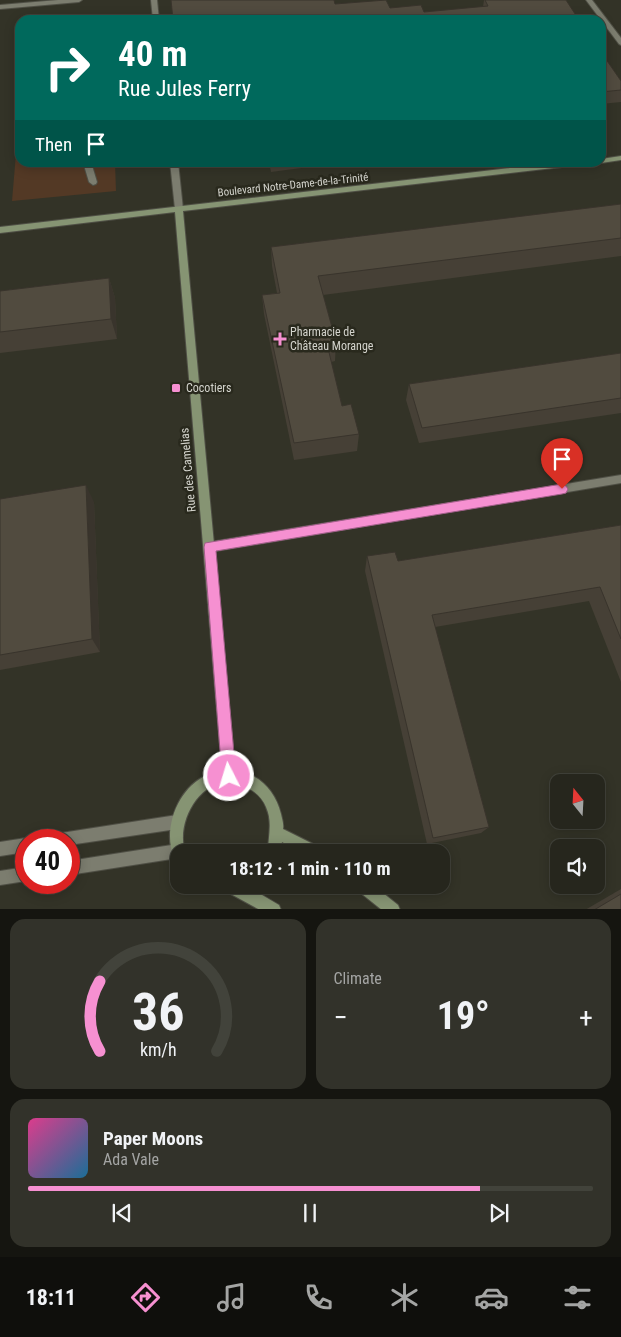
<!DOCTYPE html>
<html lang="en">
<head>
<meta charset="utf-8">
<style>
	body { margin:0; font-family:"Roboto Condensed",sans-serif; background:#32322a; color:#f1f3f6; height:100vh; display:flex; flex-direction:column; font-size:19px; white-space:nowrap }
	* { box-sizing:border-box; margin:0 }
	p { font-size:16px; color:#a4a5a4 }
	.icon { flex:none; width:28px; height:28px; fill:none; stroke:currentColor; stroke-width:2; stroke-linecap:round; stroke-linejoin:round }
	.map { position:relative; height:909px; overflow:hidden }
	.drawer { display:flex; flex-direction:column; gap:10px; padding:10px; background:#151510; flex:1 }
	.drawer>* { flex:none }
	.guide { position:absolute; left:15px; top:15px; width:591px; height:152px; border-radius:15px; box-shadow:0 2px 12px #0003,0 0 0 1px #42433b; background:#00695c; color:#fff; overflow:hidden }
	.needle { width:32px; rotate:342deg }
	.buttons { position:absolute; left:550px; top:774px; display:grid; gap:10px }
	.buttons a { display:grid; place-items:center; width:55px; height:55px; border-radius:10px; background:#26261d; box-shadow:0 2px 12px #0003,0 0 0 1px #42433b; font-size:25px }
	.speed { position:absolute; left:15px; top:829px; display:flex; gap:10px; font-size:25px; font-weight:700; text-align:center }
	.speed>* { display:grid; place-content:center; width:65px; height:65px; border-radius:50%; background:#26261d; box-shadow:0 2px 12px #0003,0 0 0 1px #42433b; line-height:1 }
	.speed .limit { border:8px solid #d22; background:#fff; color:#111 }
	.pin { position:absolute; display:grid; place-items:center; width:42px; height:42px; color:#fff; margin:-51px -21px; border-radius:50% 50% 50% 0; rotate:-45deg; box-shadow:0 0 5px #0007 }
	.pin .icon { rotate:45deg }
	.me { position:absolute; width:55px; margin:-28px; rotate:355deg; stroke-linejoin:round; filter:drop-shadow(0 0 4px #0008) }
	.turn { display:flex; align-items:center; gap:18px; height:105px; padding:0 20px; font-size:22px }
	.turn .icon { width:65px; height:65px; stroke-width:2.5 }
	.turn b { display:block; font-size:35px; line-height:42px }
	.then { display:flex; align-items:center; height:48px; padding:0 20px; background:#0003; gap:10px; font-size:19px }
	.big { font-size:38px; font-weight:700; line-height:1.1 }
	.drawer .card { flex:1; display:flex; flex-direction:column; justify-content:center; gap:8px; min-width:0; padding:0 18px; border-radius:15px; background:#32322a }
	.drawer .dial { align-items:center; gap:0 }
	.dial svg { height:130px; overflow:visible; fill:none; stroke:#42433b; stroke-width:7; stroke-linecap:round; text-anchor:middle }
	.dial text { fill:#f1f3f6; stroke:none }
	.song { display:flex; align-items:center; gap:15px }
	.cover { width:60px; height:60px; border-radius:8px; background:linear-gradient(135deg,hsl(330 70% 55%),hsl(200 70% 35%)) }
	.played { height:5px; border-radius:2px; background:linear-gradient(90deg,#f690d1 80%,#42433b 80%) }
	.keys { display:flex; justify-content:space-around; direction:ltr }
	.heat { display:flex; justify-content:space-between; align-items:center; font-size:28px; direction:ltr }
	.drawer .tiles { flex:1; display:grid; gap:10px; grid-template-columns:1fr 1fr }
	.card:last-child { grid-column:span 2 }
	.trip { position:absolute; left:170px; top:844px; width:280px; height:50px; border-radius:15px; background:#26261d; box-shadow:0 2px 12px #0003,0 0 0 1px #42433b; font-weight:700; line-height:50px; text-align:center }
	.dock { display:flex; height:80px; justify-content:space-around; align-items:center; background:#0f0f0c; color:#a4a5a4 }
	.dock .icon { width:35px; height:35px }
	.dock .on { color:#f690d1 }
	.dock b { font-size:22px; color:#f1f3f6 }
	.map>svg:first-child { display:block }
	.green { fill:#533925 }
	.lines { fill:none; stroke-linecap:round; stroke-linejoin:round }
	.lane-casing { stroke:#4f4f45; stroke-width:2 }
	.street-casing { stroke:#4f4f45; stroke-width:2 }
	.secondary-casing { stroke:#4f4f45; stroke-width:2 }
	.lane { fill:#7c7d6f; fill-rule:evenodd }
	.street { fill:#7c7d6f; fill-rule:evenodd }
	.secondary { fill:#869473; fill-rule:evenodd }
	.wall { fill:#464036 }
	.shaded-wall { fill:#39342c }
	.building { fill:#514b3f; stroke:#39342c }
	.route { fill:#f690d1; stroke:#a05e88 }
	.poi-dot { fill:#f690d1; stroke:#29291d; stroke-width:2 }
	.labels { text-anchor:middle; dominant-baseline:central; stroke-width:5; stroke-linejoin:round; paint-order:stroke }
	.far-street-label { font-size:11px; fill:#d4d4cd; stroke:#29291d }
	.poi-label { font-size:12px; fill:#d4d4cd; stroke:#29291d; text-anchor:start }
	.street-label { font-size:12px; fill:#d4d4cd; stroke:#29291d }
</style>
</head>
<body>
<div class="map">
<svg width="621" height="910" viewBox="0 0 621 910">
	<rect width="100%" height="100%" fill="#333327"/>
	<path class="green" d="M20,106V162L115,163L116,191L12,201Z"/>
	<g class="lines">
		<defs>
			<path id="lane" d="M83,162H91L97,182L96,184L93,185L89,182Z"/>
			<g id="street">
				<path d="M58,0H82L79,2L0,9V5Z"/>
				<path d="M151,0H157L159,20H153Z"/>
				<path d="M586,0H592L621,38V45L619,44Z"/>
				<path d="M170,162H178L183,209L179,212L175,209Z"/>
				<path d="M621,475V483L210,552L206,550L205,547L206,544L210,542Z"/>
				<path d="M177,815L182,817L184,822L182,827L177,829L69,845V840H54L56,835L61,833Z"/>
				<path d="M26,838L30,840H26V852L0,856V842Z"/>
				<path d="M178,844L183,846L185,851L184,852H179L178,858L69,875V861Z"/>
				<path d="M26,867V881L0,885V871Z"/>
			</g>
			<g id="secondary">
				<path d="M621,156V160L601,163L598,162H601V159Z"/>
				<path d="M563,162H591L588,164L183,211L235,770C259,774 275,790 281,814C282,819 284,824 283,829L319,847L321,852H301L282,842L280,852H268C268,837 273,822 266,807C263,799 256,792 248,788C209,764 174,817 185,852H179V860L174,858C162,828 178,788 207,775C212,773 217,772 222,771L175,212L0,233V227Z"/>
				<path d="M203,885H245L279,905L281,910H260L229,893L215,894L205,890Z"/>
				<path d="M355,885H373L398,905L400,910H382L357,890Z"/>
			</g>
		</defs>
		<use href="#lane" class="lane-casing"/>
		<use href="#street" class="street-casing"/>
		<use href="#secondary" class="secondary-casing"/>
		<use href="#lane" class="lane"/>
		<use href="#street" class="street"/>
		<use href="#secondary" class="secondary"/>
	</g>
	<g class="wall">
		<path d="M484,0L579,20H173L335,4L390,8L424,12L483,7Z"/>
		<path d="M601,52L621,81V102L601,104Z"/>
		<path d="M193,162H216L193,165Z"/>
		<path d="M269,162H347L271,172Z"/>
		<path d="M621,204V256L323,295L336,342L335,361L331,362L342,406L359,434L357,451L294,460L264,314L262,295L277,293L272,266L271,247Z"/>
		<path d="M109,278L115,298L117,339L0,353V291Z"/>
		<path d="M621,353V413L419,443L406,400L409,384Z"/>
		<path d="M0,499L94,502L100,652L0,670Z"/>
		<path d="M621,525V682L589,601L435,627L489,827L481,833L427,844L365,571L367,556L398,561Z"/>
		<path d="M621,889V910H585Z"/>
	</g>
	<g class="shaded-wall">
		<path d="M109,278L115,298L117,339L111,319Z"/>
		<path d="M86,485L94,502L100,652L92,639Z"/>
	</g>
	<g class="building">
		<path d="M171,0H334L335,4L386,0L390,8L421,5L424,12L488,6L485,0H566L579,20H173Z"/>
		<path d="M601,52L621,81V90L601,92Z"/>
		<path d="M621,204V238L318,276L336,342L327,344L342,406L351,404L359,434L294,443L262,295L280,293L271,247Z"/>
		<path d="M109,278L111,319L0,332V291Z"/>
		<path d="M621,353V398L422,428L409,384Z"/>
		<path d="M86,485L92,639L0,655V499Z"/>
		<path d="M621,525V639L600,587L432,615L489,827L433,838L367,556L395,552L398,561Z"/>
		<path d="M621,894V910H594Z"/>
	</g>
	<path class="route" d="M562,484L566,486L568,489L566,493L562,494L216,551L236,776L234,781L229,783L224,781L222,776L204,547L205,543Z"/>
	<g class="poi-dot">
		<path d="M277.5 331.5h5v5h5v5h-5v5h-5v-5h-5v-5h5z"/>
		<rect x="171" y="383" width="10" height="10" rx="2.5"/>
	</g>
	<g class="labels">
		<g class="far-street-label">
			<text transform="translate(293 185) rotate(-6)">Boulevard Notre-Dame-de-la-Trinité</text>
		</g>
		<g class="poi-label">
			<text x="290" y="332">Pharmacie de<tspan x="290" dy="14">Château Morange</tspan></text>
			<text x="186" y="388">Cocotiers</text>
		</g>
		<g class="street-label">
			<text transform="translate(188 470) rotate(-95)">Rue des Camelias</text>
		</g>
	</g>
</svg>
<div class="buttons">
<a><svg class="needle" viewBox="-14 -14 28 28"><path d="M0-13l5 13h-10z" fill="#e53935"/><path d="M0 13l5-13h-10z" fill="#a4a5a4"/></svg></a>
<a><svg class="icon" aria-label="sound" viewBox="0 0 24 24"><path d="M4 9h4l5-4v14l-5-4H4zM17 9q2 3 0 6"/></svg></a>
</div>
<div class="speed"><div class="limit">40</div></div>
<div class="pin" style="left:562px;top:489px;background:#d93025"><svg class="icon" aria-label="arrive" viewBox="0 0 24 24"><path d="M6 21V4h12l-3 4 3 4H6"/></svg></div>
<svg class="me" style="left:229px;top:776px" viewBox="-20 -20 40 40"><circle r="17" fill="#f690d1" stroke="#fff" stroke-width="3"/><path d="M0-11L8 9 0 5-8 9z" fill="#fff"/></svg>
<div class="trip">18:12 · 1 min · 110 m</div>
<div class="guide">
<div class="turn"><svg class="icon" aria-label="right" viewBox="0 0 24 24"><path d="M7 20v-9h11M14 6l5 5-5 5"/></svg><div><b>40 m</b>Rue Jules Ferry</div></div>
<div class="then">Then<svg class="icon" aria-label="arrive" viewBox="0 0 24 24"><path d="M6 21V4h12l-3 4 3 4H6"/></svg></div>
</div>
</div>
<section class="drawer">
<div class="tiles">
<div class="card dial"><svg viewBox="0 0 100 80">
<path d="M14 69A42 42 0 1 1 86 69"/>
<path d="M14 69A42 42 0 0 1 14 26" stroke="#f690d1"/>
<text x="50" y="56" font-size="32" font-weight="700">36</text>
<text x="50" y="72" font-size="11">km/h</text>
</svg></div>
<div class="card"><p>Climate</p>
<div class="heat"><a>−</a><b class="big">19°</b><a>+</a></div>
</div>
<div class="card">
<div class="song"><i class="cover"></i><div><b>Paper Moons</b><p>Ada Vale</p></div></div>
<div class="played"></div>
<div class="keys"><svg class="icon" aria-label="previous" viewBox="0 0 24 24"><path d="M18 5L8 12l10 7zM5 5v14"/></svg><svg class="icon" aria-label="pause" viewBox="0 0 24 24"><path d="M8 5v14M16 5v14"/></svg><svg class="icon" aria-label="next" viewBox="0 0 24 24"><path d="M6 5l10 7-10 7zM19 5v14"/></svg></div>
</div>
</div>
</section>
<nav class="dock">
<b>18:11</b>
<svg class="icon on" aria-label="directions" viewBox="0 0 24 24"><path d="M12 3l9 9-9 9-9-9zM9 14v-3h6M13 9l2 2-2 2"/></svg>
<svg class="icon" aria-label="music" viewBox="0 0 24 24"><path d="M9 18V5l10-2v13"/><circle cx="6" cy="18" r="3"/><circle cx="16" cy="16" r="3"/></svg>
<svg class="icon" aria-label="phone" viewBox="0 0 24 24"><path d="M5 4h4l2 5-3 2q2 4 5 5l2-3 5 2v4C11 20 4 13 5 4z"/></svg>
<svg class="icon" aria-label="climate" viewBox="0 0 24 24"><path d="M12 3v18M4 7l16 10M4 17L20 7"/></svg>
<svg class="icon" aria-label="car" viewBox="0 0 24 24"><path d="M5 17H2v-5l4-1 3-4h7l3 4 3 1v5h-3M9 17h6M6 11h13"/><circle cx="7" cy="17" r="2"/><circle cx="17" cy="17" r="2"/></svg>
<svg class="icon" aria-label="filters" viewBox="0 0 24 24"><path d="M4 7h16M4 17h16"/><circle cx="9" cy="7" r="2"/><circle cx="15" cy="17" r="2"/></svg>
</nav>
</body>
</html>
